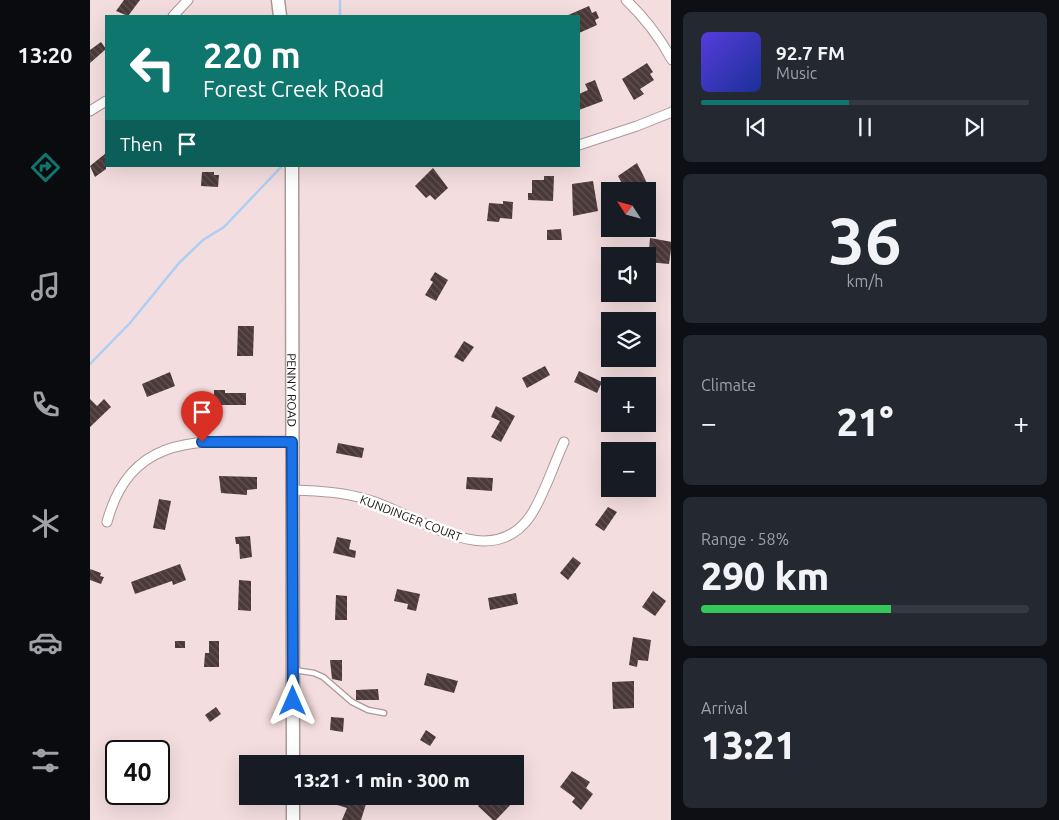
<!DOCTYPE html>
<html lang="en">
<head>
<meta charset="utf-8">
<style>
	body { margin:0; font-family:Ubuntu,sans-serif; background:#242831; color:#f1f3f6; height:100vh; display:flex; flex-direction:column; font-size:19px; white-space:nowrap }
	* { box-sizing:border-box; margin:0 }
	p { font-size:16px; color:#9ea1a6 }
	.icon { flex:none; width:28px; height:28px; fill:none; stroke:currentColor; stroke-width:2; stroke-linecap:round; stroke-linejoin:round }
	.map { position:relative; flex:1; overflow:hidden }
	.side { display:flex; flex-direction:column; gap:12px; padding:12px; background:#0d0f14; width:388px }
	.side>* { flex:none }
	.guide { position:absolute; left:15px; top:15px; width:475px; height:152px; border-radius:0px; box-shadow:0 5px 20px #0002; background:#0f766e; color:#fff; overflow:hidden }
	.needle { width:32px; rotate:306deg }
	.tools { position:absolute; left:511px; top:182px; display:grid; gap:10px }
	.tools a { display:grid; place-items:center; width:55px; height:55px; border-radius:0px; background:#171b24; box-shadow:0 5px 20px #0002; font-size:25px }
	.speed { position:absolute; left:15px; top:740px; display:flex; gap:10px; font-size:25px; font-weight:700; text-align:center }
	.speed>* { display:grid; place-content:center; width:65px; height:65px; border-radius:50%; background:#171b24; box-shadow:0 5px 20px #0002; line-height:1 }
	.speed .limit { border:2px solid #111; border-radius:8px; background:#fff; color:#111 }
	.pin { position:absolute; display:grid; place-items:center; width:42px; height:42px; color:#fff; margin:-51px -21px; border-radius:50% 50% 50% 0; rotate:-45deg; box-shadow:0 0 5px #0007 }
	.pin .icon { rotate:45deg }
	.me { position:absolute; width:55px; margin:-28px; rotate:0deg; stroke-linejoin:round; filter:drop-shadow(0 0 4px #0008) }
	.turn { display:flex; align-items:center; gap:18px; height:105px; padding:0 15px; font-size:22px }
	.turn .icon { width:65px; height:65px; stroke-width:2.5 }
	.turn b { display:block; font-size:35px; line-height:42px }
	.then { display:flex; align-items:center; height:48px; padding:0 15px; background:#0003; gap:10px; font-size:19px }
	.big { font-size:38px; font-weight:800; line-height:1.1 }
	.side .widget { flex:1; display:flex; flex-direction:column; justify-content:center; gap:8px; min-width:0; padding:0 18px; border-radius:8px; background:#242831 }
	.side .dial { align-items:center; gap:0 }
	.dial b { font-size:65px; line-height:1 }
	.song { display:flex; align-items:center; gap:15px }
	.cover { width:60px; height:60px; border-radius:8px; background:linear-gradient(135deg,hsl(250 70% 55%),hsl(230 70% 35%)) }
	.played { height:5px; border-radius:2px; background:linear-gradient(90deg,#0f766e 45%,#363941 45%) }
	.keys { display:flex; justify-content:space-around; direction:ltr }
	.heat { display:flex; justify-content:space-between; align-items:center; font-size:28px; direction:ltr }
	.charge { height:8px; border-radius:4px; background:linear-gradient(90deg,#34c759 58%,#363941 0) }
	.trip { position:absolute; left:149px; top:755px; width:285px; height:50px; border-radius:0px; background:#171b24; box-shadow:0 5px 20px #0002; font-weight:800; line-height:50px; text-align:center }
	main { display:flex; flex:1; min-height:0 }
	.tabs { display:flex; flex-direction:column; width:90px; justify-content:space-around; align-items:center; background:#090b0e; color:#9ea1a6 }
	.tabs .icon { width:35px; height:35px }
	.tabs .current { color:#0f766e }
	.tabs b { font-size:22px; color:#f1f3f6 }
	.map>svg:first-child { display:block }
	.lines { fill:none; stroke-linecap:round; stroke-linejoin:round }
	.stream { stroke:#accff3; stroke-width:2.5 }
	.building { fill:url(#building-back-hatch) }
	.lane-casing { stroke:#ad9798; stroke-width:7 }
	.street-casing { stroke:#ad9798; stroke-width:11 }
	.secondary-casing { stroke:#ad9798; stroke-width:15 }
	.lane { stroke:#fff; stroke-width:4.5 }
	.street { stroke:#fff; stroke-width:9 }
	.secondary { stroke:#fff; stroke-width:12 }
	.route-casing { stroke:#114b97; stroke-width:12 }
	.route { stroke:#1a73e8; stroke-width:9 }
	.labels { text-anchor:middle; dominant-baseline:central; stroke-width:5; stroke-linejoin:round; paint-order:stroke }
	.street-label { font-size:12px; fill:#1d1515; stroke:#fff }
</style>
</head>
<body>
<main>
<nav class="tabs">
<b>13:20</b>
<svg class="icon current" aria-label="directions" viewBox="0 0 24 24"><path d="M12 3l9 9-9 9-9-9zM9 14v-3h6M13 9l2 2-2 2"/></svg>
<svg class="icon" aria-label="music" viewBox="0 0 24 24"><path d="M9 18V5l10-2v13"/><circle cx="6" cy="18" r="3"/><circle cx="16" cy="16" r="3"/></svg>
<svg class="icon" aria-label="phone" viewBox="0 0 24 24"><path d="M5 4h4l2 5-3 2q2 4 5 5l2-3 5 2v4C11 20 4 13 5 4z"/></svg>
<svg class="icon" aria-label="climate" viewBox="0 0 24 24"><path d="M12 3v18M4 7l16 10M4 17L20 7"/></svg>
<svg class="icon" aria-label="car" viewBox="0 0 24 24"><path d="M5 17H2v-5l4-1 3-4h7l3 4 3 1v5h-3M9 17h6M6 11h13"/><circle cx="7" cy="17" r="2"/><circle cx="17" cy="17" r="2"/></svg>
<svg class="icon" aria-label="filters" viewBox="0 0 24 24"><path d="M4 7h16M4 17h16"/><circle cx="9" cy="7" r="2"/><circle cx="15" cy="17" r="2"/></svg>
</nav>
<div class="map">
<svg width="582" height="820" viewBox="0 0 582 820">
	<defs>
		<pattern id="building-back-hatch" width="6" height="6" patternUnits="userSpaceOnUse" patternTransform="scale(1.25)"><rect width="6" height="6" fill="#4b393a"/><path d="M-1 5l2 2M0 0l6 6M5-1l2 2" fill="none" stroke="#615353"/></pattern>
	</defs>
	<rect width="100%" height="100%" fill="#f4ddde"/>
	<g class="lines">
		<g class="stream">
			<path d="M250,0V16"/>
			<path d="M0,364L40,323L89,263L113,240L134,227L192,166"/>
		</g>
	</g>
	<g class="building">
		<path d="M34,0H50L38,16L26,11Z"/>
		<path d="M499,6L502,13L506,11L509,18L505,20L507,25L489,33V16H476Z"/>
		<path d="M11,42L16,49L0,63V50Z"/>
		<path d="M557,63L563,72L560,74L564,80L550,89L554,94L544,100L532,79Z"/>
		<path d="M505,80L513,101L489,110V94L498,90L495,84Z"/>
		<path d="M16,153V169L5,177L0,166Z"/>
		<path d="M547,163L557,183L545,191H536L528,176Z"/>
		<path d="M343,168L358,188L345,200L340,195L336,198L325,186Z"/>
		<path d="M112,172H124V175H129L128,187L111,186Z"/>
		<path d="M454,176H464L463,201L438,200V193H442V180H454Z"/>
		<path d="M503,181L508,211L483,216L482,184Z"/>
		<path d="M413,201L423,202L422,219L410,218L409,222L397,221L399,203L413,204Z"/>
		<path d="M471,229L472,240H457V230Z"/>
		<path d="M560,238L582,242L579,264L558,262Z"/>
		<path d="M345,272L358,280L346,301L335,295L343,282L340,280Z"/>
		<path d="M148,326H164L163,356H147Z"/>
		<path d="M374,341L384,347L373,362L364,357Z"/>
		<path d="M455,366L460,375L437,388L432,378Z"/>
		<path d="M489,371L512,382L507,393L484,382Z"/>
		<path d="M80,372L85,386L57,397L52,384Z"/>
		<path d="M124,390H135V393H156V405H124Z"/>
		<path d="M0,399L7,406L14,399L21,407L0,427Z"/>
		<path d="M406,406L425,416L411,442L401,437L410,421L401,417Z"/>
		<path d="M248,443L274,448L272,458L246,453Z"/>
		<path d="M129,476L167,477V489L157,490V495L131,493Z"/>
		<path d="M377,477L403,478L402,491L376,489Z"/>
		<path d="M69,499L81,501L75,530L63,528Z"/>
		<path d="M518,507L527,512L514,531L505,525Z"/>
		<path d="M160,536L162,557L150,559L149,544H146L145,537Z"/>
		<path d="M247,537L261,540L259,549L266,551L265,558L243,553Z"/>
		<path d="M483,557L491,563L478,580L470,573Z"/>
		<path d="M90,564L96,580L83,585L82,581L45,594L41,582Z"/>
		<path d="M0,569L11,573L10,576L14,577L11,584L0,580Z"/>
		<path d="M149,580L161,581V611L148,610Z"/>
		<path d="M307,589L330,594L326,611L317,609L318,604L304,601Z"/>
		<path d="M563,591L576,601L565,616L552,607Z"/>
		<path d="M426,593L428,604L400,610L398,598Z"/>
		<path d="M246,595L257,596V620H245Z"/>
		<path d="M543,637L561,640L558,661L548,660L547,667L539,665Z"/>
		<rect x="85" y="641" width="10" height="7"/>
		<path d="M119,641H129V667H114L115,653H119Z"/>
		<path d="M240,660H252V681L242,679Z"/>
		<path d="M337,673L368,681L364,693L334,685Z"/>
		<path d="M544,681V708L523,709L522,682Z"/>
		<path d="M288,689L289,700H266V690Z"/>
		<path d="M126,707L131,714L120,722L115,715Z"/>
		<path d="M241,717L254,718L253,732L240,730Z"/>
		<path d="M336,730L346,737L340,746L330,740Z"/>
		<path d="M482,771L500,782L496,788L503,794L491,810L482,802L485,798L470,787Z"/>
		<path d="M151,783L158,784V793L149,792Z"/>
		<path d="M247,796H256L276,804L271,820H252L257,808L244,804Z"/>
		<path d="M385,796H417L423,802L406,820H403L388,806L392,802Z"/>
	</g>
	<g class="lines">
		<defs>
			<path id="lane" d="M204,670L224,673L233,677L262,702L278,710L294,713"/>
			<g id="street">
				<path d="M536,0C555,18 569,36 582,60"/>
				<path d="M83,16L98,0"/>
				<path d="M0,111L16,101"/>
				<path d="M489,145L547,126L582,112"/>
				<path d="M203,490C229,491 254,492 279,500C327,514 401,575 441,515C455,493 463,466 474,442"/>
				<path d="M17,522C43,425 122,443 202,441"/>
			</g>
			<g id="secondary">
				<path d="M188,0L190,16"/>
				<path id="s1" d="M202,166L203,764"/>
				<path d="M203,820V796"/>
			</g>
		</defs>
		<use href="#lane" class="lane-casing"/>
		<use href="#street" class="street-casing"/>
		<use href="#secondary" class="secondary-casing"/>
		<use href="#lane" class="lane"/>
		<use href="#street" class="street"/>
		<use href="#secondary" class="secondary"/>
	</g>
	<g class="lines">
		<defs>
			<path id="route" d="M112,442H202L203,701"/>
		</defs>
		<use href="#route" class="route-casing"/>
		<use href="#route" class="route"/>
	</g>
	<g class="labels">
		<g class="street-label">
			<text stroke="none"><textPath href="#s1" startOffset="224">PENNY ROAD</textPath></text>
			<text transform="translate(321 518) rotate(21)">KUNDINGER COURT</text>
		</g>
	</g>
</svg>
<div class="tools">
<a><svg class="needle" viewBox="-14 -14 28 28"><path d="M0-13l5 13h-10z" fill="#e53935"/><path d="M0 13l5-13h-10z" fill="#9ea1a6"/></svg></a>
<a><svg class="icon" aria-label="sound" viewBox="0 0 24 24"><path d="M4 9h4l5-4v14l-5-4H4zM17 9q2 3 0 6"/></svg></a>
<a><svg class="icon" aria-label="layers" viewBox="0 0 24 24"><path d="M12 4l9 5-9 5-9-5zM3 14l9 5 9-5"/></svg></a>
<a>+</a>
<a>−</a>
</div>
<div class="speed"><div class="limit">40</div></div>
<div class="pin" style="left:112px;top:442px;background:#d93025"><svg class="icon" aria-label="arrive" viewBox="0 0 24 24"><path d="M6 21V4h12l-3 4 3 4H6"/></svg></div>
<svg class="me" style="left:203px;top:701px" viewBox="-20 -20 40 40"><path d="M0-17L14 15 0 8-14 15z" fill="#1a73e8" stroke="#fff" stroke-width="4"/></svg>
<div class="trip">13:21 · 1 min · 300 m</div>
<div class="guide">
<div class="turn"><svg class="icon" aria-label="left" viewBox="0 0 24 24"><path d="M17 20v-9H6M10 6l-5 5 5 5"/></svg><div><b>220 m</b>Forest Creek Road</div></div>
<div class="then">Then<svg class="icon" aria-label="arrive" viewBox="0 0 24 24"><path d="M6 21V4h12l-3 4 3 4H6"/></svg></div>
</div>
</div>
<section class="side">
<div class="widget">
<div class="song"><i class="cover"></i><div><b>92.7 FM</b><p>Music</p></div></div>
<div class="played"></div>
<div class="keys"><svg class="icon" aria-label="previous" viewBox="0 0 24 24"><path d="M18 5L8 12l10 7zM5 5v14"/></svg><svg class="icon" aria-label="pause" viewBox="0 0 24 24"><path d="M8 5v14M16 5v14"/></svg><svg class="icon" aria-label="next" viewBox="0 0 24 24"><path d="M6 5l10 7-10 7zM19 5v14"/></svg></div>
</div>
<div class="widget dial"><b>36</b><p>km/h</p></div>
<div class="widget"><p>Climate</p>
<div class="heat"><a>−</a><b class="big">21°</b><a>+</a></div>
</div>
<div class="widget"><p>Range · 58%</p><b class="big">290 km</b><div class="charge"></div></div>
<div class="widget"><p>Arrival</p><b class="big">13:21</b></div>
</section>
</main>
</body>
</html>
